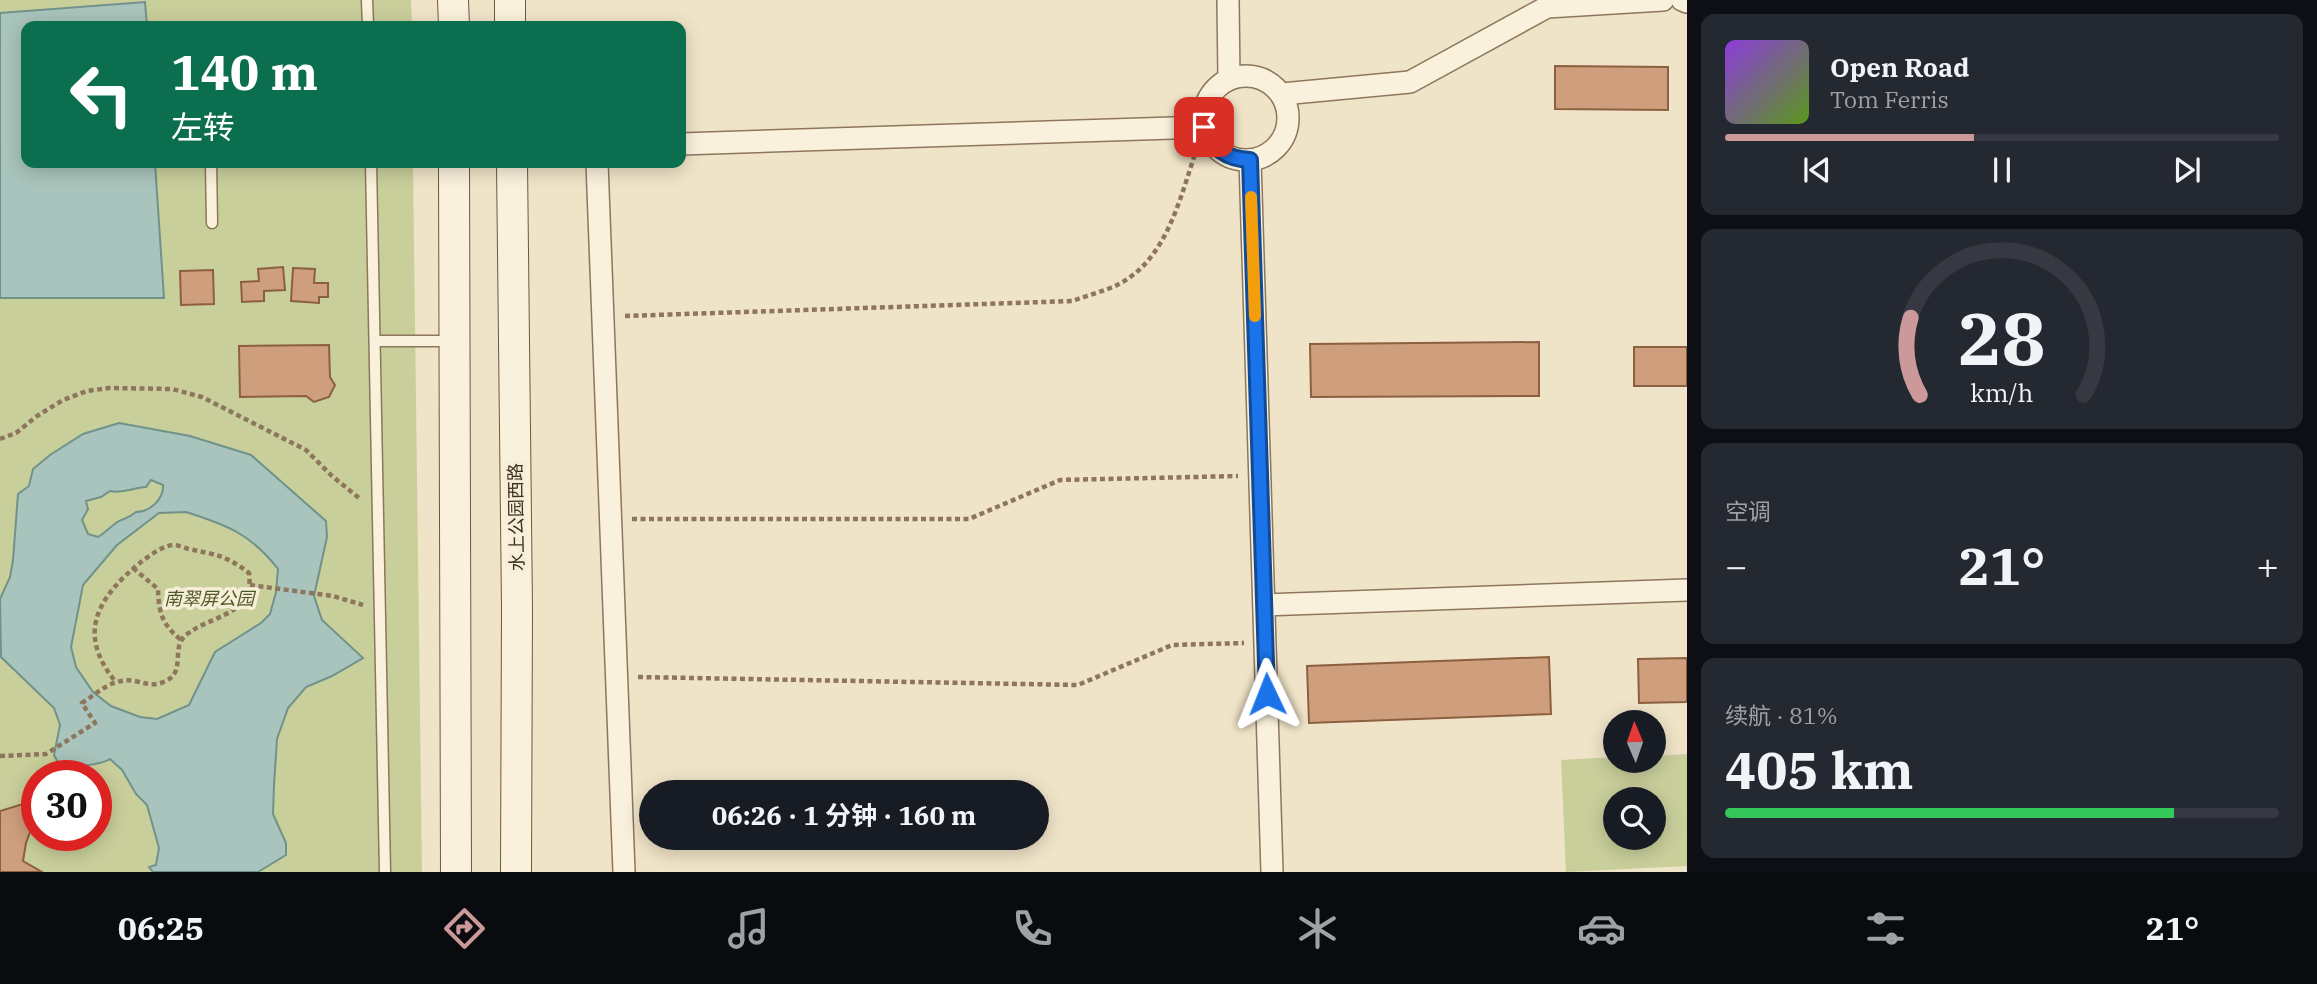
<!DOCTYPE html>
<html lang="zh">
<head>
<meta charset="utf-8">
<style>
	body { margin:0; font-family:"IBM Plex Serif","Noto Sans SC",serif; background:#242831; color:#f1f3f6; height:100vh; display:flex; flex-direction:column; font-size:26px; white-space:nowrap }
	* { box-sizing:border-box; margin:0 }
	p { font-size:23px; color:#9ea1a6 }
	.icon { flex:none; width:38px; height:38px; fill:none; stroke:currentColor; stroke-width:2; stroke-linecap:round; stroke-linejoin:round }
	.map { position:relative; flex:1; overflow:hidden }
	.panel { display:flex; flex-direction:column; gap:14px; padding:14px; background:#0d0f14; width:630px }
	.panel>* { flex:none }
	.banner { position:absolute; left:21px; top:21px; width:665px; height:147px; border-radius:14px; box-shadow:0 4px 18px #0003; background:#0b6e4f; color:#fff; overflow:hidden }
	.needle { width:46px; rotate:358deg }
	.controls { position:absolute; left:1603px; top:710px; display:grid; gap:14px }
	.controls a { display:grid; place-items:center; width:63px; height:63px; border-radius:50%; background:#171b24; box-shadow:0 4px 18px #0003; font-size:35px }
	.speed { position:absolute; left:21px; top:760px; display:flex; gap:14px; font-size:35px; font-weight:700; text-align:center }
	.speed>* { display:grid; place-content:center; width:91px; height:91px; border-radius:50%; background:#171b24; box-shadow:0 4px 18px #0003; line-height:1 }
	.speed .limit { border:10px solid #d22; background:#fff; color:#111 }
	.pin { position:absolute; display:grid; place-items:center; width:60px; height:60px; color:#fff; margin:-30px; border-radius:14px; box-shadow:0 4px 10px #0006 }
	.me { position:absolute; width:77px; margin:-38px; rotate:358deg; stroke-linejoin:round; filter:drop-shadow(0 0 5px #0008) }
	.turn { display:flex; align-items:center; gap:24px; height:147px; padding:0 35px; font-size:32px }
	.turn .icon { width:91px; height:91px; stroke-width:2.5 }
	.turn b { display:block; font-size:49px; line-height:60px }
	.big { font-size:52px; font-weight:700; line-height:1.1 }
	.panel .tile { flex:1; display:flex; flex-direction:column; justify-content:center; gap:10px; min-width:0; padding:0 24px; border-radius:14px; background:#242831 }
	.panel .dial { align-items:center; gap:0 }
	.dial svg { height:182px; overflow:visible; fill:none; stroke:#363941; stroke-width:7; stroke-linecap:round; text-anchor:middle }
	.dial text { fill:#f1f3f6; stroke:none }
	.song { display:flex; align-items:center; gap:21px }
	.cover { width:84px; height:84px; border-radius:10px; background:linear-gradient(135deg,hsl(270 70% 55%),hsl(90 70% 35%)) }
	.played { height:7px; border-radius:4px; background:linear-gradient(90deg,#cc999b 45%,#363941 45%) }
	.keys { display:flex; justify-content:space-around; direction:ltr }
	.heat { display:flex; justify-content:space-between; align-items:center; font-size:38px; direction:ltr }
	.charge { height:10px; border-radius:5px; background:linear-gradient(90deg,#34c759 81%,#363941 0) }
	.trip { position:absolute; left:639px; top:780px; width:410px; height:70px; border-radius:35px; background:#171b24; box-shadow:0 4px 18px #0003; font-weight:700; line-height:70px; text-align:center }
	.dock { display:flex; height:112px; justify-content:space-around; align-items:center; background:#090b0e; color:#9ea1a6 }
	.dock .icon { width:49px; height:49px }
	.dock .selected { color:#cc999b }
	.dock b { font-size:32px; color:#f1f3f6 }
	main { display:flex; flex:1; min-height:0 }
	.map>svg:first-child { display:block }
	.green { fill:#c9cf9b; fill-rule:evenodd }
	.water { fill:#a9c4bc; stroke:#6f938a; stroke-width:2; fill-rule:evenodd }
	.building { fill:#cf9f7d; stroke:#8d5f41; stroke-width:2 }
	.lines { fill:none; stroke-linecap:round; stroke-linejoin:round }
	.service-casing { stroke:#8d765c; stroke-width:13 }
	.minor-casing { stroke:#8d765c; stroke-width:24 }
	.secondary-casing { stroke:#6f573f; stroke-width:32 }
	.path { stroke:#8d765c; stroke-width:4.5; stroke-dasharray:5 3.5; stroke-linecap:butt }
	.service { stroke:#faf1dc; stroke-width:10 }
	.minor { stroke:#faf1dc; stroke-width:21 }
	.secondary { stroke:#faf1dc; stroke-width:30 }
	.route-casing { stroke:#114b97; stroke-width:18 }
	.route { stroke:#1a73e8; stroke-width:12 }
	.slow { stroke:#f59e0b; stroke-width:12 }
	.labels { text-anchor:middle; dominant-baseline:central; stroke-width:7; stroke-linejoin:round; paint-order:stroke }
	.street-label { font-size:18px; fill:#3d2e20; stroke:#f7eed8 }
	.park-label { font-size:18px; font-style:italic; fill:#4d5a26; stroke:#f7eed8 }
</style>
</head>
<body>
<main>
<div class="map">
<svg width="1687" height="872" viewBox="0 0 1687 872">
	<rect width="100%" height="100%" fill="#f0e4c8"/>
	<g class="green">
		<path d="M0,0H411L412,26H26V163H413L422,872H0ZM37,775H96V835H37Z"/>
		<path d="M1687,754V866L1566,872L1561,760L1615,757V761H1654V756ZM1615,800H1654V838H1615Z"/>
	</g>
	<g class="water">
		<path d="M145,2L147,26H26V163H155L164,298H0V13Z"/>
		<path d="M119,423L190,436L251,455L326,521L327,537L314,596L322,620L363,658L332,676L306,687L288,708L277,739L274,785L273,814L286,843V855L258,872H153L149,867L156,865L159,848L147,805L136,794L122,770L110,759C99,766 81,764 67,770L60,766L54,755L60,725L54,708L1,657L0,599L10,577L13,560L18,494L29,486L33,469L50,455L83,434ZM151,480L163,485C164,500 149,512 136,512C129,518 126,518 119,521C112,525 105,533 98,537L88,534L82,520L88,509L86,501L101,497L110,491C124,494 132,488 146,487ZM186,512C227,525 251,534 278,569L276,592L270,614L261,623L215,652L189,705L157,719L140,717L111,706L93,692L76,667L71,647L83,585L117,545L159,513Z"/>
	</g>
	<g class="building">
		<path d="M1555,66L1668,67V110L1555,109Z"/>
		<path d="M283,267L285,290L264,291V301L242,302L241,282L259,281L258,269Z"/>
		<path d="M293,268L315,269L314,283H328V297H319V303L291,301Z"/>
		<path d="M213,270L214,304L181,305L180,271Z"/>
		<path d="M1539,342V396L1311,397L1310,344Z"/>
		<path d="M329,345L330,377L335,385L329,397L314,402L306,396L240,397L239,346Z"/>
		<rect x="1634" y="347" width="53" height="39"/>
		<path d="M1549,657L1551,714L1309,723L1307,666Z"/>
		<path d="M1687,658V702L1639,703L1638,659Z"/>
		<path d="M36,800L37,814L26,843L23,861L42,872H0V811Z"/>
	</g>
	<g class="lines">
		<defs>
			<g id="service">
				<path d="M367,0L368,26"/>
				<path d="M211,163L212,223"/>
				<path d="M371,163L385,872"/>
				<path d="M375,341H452"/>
			</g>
			<g id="minor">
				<path d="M1228,0L1229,79"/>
				<path d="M1682,0L1687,2"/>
				<circle cx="1246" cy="118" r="42"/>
				<path d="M1282,94L1410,82L1547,7L1663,0"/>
				<path d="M681,144L1204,127"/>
				<path d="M1250,160L1272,872"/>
				<path d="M597,163L624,872"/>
				<path d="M1264,605L1687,590"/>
			</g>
			<g id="secondary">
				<path d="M453,0L454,26"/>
				<path d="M510,0V26"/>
				<path d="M454,163L456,872"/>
				<path d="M512,163L517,608L516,872"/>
			</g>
		</defs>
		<use href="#service" class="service-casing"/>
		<use href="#minor" class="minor-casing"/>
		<use href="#secondary" class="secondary-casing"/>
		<g class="path">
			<path d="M625,316L1073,301C1088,295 1105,291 1119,284C1167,259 1180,198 1196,151"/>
			<path d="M0,439L16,433L37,416L63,400L87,391L109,388L172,389L202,397L306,450L332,476L359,498"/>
			<path d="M632,519H969L1060,480L1238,476"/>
			<path d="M133,568L158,589C159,614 162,624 181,640"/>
			<path d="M250,585L333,596L363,605"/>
			<path d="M638,677L1078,685L1172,645L1244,643"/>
			<path d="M0,756L46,754L95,723L82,703C99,692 113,677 135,681C144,683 152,686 161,683C189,674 169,649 186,635C210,615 255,616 249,573C225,555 217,555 189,549C185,548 179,545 174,545C163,545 149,556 141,562C98,597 76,633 115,681"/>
		</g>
		<use href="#service" class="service"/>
		<use href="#minor" class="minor"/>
		<use href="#secondary" class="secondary"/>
	</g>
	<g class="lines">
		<defs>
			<path id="route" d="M1204,127C1212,149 1227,159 1250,160L1267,694"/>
		</defs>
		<use href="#route" class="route-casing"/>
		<use href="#route" class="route"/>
		<path class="slow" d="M1251,197L1255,316"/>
	</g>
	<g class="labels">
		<g class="street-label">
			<text transform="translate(516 517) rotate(-91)">水上公园西路</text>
		</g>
		<g class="park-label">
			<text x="209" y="598">南翠屏公园</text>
		</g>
	</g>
</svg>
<div class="controls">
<a><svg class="needle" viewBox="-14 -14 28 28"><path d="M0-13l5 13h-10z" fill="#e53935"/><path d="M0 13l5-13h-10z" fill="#9ea1a6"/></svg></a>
<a><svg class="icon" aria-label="search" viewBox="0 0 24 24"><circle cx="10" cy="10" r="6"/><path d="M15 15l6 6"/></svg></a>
</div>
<div class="speed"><div class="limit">30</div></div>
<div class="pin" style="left:1204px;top:127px;background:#d93025"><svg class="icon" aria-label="arrive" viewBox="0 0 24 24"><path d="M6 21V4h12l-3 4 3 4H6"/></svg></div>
<svg class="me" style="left:1267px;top:694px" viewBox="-20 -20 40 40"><path d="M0-17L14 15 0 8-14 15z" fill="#1a73e8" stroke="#fff" stroke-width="4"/></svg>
<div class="trip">06:26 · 1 分钟 · 160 m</div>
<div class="banner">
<div class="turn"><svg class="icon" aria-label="left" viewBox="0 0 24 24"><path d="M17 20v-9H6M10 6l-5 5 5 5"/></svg><div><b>140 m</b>左转</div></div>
</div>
</div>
<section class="panel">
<div class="tile">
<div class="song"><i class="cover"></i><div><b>Open Road</b><p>Tom Ferris</p></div></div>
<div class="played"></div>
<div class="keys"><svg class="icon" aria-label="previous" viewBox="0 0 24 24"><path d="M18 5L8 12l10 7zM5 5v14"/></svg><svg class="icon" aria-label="pause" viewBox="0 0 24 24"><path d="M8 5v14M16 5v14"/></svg><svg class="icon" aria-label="next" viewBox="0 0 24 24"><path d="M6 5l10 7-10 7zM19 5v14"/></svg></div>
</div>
<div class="tile dial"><svg viewBox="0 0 100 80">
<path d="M14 69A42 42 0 1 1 86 69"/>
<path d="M14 69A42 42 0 0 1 10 35" stroke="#cc999b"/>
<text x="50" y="56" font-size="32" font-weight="700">28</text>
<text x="50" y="72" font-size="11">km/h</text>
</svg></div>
<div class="tile"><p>空调</p>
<div class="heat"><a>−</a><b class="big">21°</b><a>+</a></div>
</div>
<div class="tile"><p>续航 · 81%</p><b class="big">405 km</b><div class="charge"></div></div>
</section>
</main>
<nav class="dock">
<b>06:25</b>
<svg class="icon selected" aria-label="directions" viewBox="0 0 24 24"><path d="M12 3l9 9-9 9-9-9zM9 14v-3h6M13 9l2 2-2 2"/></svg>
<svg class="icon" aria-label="music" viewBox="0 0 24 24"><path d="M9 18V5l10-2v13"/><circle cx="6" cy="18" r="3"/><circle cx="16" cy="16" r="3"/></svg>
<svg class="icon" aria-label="phone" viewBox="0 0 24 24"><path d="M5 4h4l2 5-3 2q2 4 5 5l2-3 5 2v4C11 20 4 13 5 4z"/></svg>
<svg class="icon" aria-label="climate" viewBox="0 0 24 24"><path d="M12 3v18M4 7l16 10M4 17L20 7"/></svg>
<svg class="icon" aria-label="car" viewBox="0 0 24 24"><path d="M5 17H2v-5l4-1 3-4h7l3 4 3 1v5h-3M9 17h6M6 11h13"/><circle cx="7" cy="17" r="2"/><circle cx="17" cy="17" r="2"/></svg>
<svg class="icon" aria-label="filters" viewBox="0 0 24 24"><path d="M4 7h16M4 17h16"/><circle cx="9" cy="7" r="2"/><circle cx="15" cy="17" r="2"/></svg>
<b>21°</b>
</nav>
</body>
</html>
